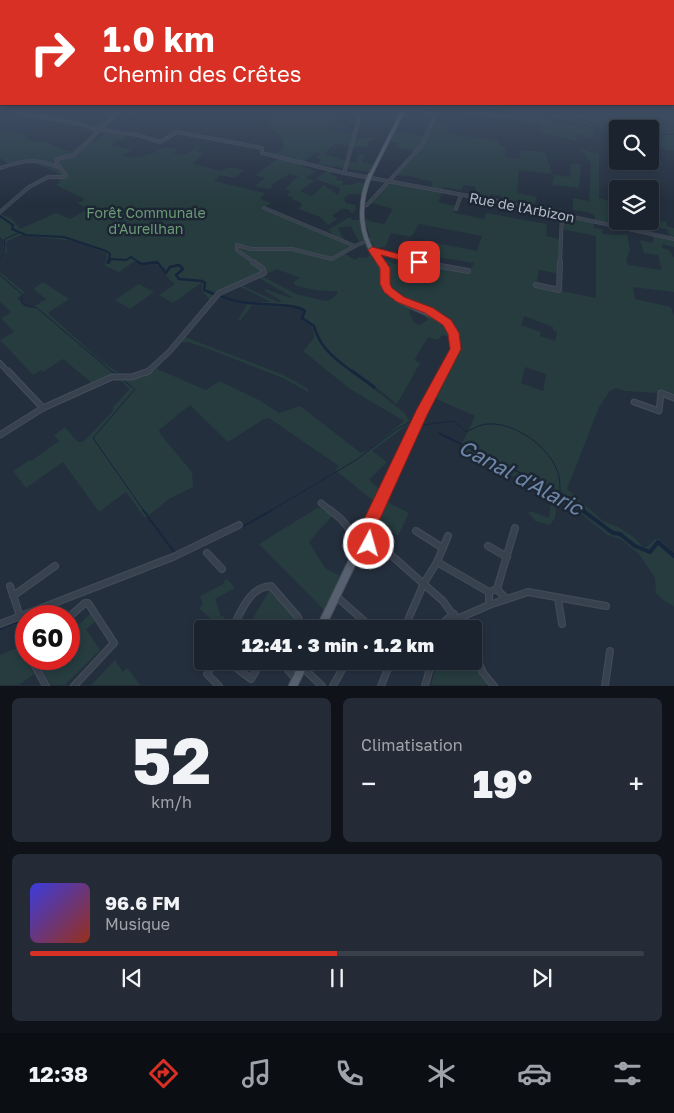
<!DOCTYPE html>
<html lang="fr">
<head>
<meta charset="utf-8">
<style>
	body { margin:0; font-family:"Golos Text",sans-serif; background:#242b36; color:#f1f3f6; height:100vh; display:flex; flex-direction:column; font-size:19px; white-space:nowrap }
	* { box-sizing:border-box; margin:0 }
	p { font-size:16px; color:#a0a4aa }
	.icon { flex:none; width:28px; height:28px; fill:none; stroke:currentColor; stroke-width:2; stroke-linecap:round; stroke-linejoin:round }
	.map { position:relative; height:686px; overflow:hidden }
	.panel { display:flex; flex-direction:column; gap:12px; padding:12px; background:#0f1319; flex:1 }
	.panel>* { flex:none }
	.banner { position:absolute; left:0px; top:0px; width:675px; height:105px; box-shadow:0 2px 8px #0003,0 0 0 1px #39404a; background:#d93025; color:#fff; overflow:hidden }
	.fabs { position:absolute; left:609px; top:120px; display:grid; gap:10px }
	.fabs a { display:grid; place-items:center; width:50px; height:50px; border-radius:5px; background:#1b232e; box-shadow:0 2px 8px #0003,0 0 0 1px #39404a; font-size:25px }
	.speed { position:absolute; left:15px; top:605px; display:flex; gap:10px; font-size:25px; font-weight:700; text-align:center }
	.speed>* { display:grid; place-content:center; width:65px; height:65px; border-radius:50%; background:#1b232e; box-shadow:0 2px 8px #0003,0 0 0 1px #39404a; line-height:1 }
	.speed .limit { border:8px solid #d22; background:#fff; color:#111 }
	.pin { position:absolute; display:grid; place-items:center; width:42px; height:42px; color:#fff; margin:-21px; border-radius:10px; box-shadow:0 2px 8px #0006 }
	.me { position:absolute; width:55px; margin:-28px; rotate:6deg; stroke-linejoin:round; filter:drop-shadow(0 0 4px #0008) }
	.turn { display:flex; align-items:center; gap:18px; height:105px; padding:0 20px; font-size:22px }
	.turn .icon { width:65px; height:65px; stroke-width:2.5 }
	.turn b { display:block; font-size:35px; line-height:42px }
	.big { font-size:38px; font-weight:800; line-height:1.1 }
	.panel .widget { flex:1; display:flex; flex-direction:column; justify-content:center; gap:8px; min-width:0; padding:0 18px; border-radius:8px; background:#242b36 }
	.panel .dial { align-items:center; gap:0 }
	.dial b { font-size:65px; line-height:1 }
	.song { display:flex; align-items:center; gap:15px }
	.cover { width:60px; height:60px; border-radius:8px; background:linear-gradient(135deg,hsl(240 70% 55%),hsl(10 70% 35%)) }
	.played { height:5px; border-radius:2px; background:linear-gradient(90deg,#d93025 50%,#39404a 50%) }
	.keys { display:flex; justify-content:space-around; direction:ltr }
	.heat { display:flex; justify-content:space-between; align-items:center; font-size:28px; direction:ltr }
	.panel .tiles { flex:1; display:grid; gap:12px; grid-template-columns:1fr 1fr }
	.widget:last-child { grid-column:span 2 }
	.trip { position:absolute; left:194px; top:620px; width:288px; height:50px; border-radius:5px; background:#1b232e; box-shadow:0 2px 8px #0003,0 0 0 1px #39404a; font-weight:800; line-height:50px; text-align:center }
	.tabs { display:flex; height:80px; justify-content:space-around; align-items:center; background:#0b0e12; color:#a0a4aa }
	.tabs .icon { width:35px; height:35px }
	.tabs .current { color:#d93025 }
	.tabs b { font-size:22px; color:#f1f3f6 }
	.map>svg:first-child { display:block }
	.green { fill:#263c3f; fill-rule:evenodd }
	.water { fill:#17263c }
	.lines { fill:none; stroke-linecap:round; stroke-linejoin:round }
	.stream-far1 { stroke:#17263c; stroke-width:1 }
	.stream { stroke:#17263c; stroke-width:2 }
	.canal-far3 { stroke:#17263c; stroke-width:2 }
	.canal-far2 { stroke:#17263c; stroke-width:2.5 }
	.canal-far1 { stroke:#17263c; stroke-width:3 }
	.canal { stroke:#17263c; stroke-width:4 }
	.minor-far3-casing { stroke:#414a57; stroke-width:4 }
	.minor-far2-casing { stroke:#414a57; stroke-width:6 }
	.minor-far1-casing { stroke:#414a57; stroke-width:7 }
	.minor-casing { stroke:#414a57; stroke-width:8 }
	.major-far4-casing { stroke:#414a57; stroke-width:4.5 }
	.major-far3-casing { stroke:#414a57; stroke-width:5.5 }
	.major-far2-casing { stroke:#414a57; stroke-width:8 }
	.major-far1-casing { stroke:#414a57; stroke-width:9 }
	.major-casing { stroke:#414a57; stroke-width:10 }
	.minor-far3 { stroke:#38414e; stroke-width:2.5 }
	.minor-far2 { stroke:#38414e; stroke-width:4 }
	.minor-far1 { stroke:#38414e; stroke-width:4.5 }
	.minor { stroke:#38414e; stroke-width:5.5 }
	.major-far4 { stroke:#56606e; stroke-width:3 }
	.major-far3 { stroke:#56606e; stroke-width:4 }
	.major-far2 { stroke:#56606e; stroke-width:5 }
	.major-far1 { stroke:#56606e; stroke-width:6 }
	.major { stroke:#56606e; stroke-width:8 }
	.route { fill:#d93025; stroke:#8d1f18 }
	.labels { text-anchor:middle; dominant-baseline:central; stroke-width:5; stroke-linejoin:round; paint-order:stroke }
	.far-street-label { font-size:14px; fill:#b4bcc9; stroke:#1d2633 }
	.far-park-label { font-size:14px; fill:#6b9a76; stroke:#1d2633 }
	.near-water-label { font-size:21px; font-style:italic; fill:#6d86a8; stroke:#1d2633 }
</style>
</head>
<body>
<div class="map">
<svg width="674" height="686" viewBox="0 0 674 686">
	<rect width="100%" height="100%" fill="#242f3e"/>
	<g class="green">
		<path d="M111,107H142L134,116L125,115L129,111L122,110L99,130L89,127L108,118L98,113Z"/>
		<path d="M275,107H295L336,117L333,123L348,125L346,129L331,127L329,130L357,134L356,138L376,137L369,142L367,148L335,144L324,154L356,163L359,154H365L362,162L374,164L370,172L317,164L322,160L316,158L320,154L316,153L300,165L315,171L306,178L314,181L300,191L312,196L324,185L338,195L340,188L316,179L329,169L333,171L329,174L337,177L336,180L343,181L342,185L356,184L357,182L366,183L362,194H349L344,198L346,203L356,205L355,211L352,213L348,209H342L332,216L337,219L328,225L320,217L298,209L302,205L301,203L292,199L293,197L287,196L290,192L285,189L298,176L289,174L271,185L274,186L270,189L255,186L265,178L255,175L280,157L274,155L284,147L280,135L268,126L277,112Z"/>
		<path d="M406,107L416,109L420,107H674V151L654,148L663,165L655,163L650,158V129H618L617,132L548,116L541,117L542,119L594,129L593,138L576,134V141L541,132V124L447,111H436L435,117L422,115V111Z"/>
		<path d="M434,123L448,125V133L449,134L498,140L499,144L505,147V157L519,159L521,150L545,152L552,174L519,170L517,193L537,197L535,204L516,200L514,204L502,202V196L491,194L488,200L479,198L480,195L476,194V187L464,185L461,190L444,187L442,190L431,187L433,182L409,176L396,175L403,163L414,154L412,153L413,151L395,147L399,143L389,141L394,130L426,136L431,132Z"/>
		<path d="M4,128L29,137L26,139L27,140L46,142L70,152L76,148H79L87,141L95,142L107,131L130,133L123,140H118L111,145L132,150L123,155C137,161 153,154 164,147L179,149L173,154H186L208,140L195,151L203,153L193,164L222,171L228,167L245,170L234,178L220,175L214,181L265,193L260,199L271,203L263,208L328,236L332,233L328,230L350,217L352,220H360L367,238L359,242L351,226L338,228L346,244L353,247L345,254L355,260L360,257L367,258L370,254L364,246L368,243L384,270L385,287L410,305C408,313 412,322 419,325L428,320L422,313L425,310C436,317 452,323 453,338L442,335L438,340L428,337L414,360L420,363L397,404L373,385L371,387L405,413L410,423L372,451L387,462L369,480L381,491L375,502L335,470L339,466L269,418L264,419L228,442L190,405L159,430L161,435L192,472L193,487L169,499L145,518L126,492L99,512L63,462L26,488L13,471L30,460L31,461L59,441L54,435L65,427L78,442H83L113,411V407L130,389L119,379L120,376L115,375L93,384L63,359L43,372L41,370L33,375L0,340L14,332L1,318L11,312L0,302V272L25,293L17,298L23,306L32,308L46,299L33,289L43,282L69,299L48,313L101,361L120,374H138L154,369L165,359L157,369L206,390L219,381L259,400L279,413L300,406L361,453L370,449L404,421L350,389L303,351L314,338L313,328L301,318L304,311L300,308L252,305L240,321L238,320L247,305L218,298L212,305L207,304L209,299L202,291V283H201L173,303L159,295L175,284C167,279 162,267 155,264C151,262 143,264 135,261L119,272L105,266L107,254L106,253L73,241L21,235L6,242L7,252L0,259L3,255L4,240L0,237V214L11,218L20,229L56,213L70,219L88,209L77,203L84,200L83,198L56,185L60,183L58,180L64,178L65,175L52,176L58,173L30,161L12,166L0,158V129ZM277,269L300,278L294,282L295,285C309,290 322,291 337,291L338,293L330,300L325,301L296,294L262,276ZM259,278L292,297L291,298L265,289V291L282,301L278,302L241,285ZM239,286L271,302C255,302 234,304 221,294Z"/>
		<path d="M580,149L599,154V198L615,202L618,217H615L614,224L595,220V216L588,212L573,210V198L589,201L591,163Z"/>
		<path d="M571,163L581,165L579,188L552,185L554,175L570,177Z"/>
		<path d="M392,182L443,192L438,202L455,206L454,213L484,219L486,213L547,224L546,236L560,239L561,274L539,270L536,286L596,298V236L561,229V215L593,221L594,228L602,229L603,234L627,235L630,250L626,259L628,265L662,270L658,255L644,253L640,240L653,243V235L674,240V247L662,244V248L669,250L674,258V292L633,287L635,299L671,307L674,316V399L657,393L625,391L617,388L610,391L599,407L567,489L603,521L618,527L635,538L643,547H647L655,539H659L674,553V606L663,600L656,593L655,578L639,554L622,540L606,534L560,496L557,499L555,518L550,525L535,521L528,512H533L549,518C550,507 553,497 545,490L484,464L459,450L475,416L432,397C451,362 480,329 425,308C415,304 401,301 394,293C383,281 390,272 380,259L383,258L396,265L400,258L468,272L474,263L435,257L429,255L431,251L422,249L426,241L477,251L482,236L419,224L411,237L391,233L385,247L374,248L363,217L372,222L384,224L393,209L371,203L389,183ZM524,316L553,327V330L557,332L555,341L540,336L541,332L521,325ZM525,367L546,374L543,391L521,383Z"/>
		<path d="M650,216L651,220L666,222L667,227L674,228V237L670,236L667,229L653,227V233L644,231L643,225L630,223V221H650Z"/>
		<path d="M139,284L154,292L130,309L115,300Z"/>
		<path d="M185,337L284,375L308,389V392L285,379L209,349L188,342L178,343Z"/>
		<path d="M385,501L409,513L398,536L377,519Z"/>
		<path d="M317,508H322L333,515L309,542L325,568L340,576L324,610L259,544Z"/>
		<path d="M227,579L235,588L215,599L221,617L224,616L228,627L222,629L199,608L203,605L200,596L225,583L224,581Z"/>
		<path d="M270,589L297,619L293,629L278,620L273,629H247Z"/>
		<path d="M91,613L96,621L86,629L100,650L65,685H51L38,663L42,659H69V634Z"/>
		<path d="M26,644L27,663L34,674L19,685H0V655Z"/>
		<path d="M473,657L481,678L489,685H431L438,661H472Z"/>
		<path d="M115,660L123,672L127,668L140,685H91Z"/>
	</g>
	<path class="water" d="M439,432L560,492L562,494L438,434Z"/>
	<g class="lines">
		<g class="stream-far1">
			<path d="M407,107L434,111H478V109L491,111L499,109V111L529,114L533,112L542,115"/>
			<path d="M451,110L456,107"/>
			<path d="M543,116C559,106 581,121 597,125C605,127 612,126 621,129"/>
			<path d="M650,133L660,135L674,134"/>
			<path d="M0,258L4,254L5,239L18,233"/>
			<path d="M0,275L23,295"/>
			<path d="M22,297V302L25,305"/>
			<path d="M26,305L37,308L112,372L120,375"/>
			<path d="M122,379L133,388"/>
			<path d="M135,389L93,438L144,511"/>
			<path d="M422,425L454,421L466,432C473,429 480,424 488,424C514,422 548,446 557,470C560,477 560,485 560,493"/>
			<path d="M270,511L356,460L397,429L410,422"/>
		</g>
		<g class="stream">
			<path d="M143,510L147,515"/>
			<path d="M148,517L175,553"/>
			<path d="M242,527L272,510"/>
			<path d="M142,572L157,567"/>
			<path d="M40,612L80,596"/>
			<path d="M0,629L24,619"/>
		</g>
		<g class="canal-far3">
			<path d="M0,216L13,225L12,229L26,235L64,237L106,251L110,254L108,263"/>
			<path d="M108,263L111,259L126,260L131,257L140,263"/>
			<path d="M150,263H158"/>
		</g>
		<g class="canal-far2">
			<path d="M108,262H109"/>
			<path d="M138,262L142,264L157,262L166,273L170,267L179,265L183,269L176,275L179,279L202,281L205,283L204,290C216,295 228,300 241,302C256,305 296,303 305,311L302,318L314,326C320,349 336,359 354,373"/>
		</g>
		<g class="canal-far1">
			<path d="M352,371L374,387"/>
			<path d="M561,494L584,511"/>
		</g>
		<path class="canal" d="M582,510L613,533L620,534L635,546L650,552L658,542L674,556"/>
		<defs>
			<g id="minor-far3">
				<path d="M7,107L27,114L80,124L95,129L138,135L160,142L177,132L262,148V153L344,173L523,206L674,239"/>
				<path d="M0,168C25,160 33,158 59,167"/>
				<path d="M344,173L359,119"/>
				<path d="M362,206L367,205L422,145L434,118"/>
				<path d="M264,208L355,246L369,240"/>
				<path d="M456,209L461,195"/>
				<path d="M0,212L29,187L48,177H65L66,175L57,164V159L74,155L123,107"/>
				<path d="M372,250L423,263"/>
				<path d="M255,263L237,250V245L251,249H292L332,259L355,246"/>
				<path d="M560,263L562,214"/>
			</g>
			<g id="minor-far2">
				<path d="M418,262L468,271"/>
				<path d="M536,285L559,290L560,262"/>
				<path d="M0,363L9,373"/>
				<path d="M146,373L169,352L219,293L264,273L263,269L253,262"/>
			</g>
			<g id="minor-far1">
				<path d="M8,371L43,408"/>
				<path d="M634,402L659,411L661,393L674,398"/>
				<path d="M0,435L43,408L112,377H132L149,371"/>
				<path d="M321,503L331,511"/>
			</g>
			<g id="minor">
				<path d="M330,510L341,519L355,536"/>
				<path d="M416,531L443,548"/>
				<path d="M369,543L383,548L443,601L463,629"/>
				<path d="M488,546L507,557"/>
				<path d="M207,553L222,569"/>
				<path d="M437,562L489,592V605"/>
				<path d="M10,586L20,616"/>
				<path d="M497,589L506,599"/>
				<path d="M489,592L497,589L515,528"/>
				<path d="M13,596L55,566"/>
				<path d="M336,596L373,629"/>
				<path d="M558,598L562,624"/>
				<path d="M69,617L85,603H88L114,643L74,686"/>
				<path d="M457,619L489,605L528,592L606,606"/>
				<path d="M0,624L173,557L239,525"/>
				<path d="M232,629C241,612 249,587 271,586L298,617L299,620L295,629"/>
				<path d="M404,629L424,583L437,562L448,536"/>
				<path d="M442,629L446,620L454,614"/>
				<path d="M472,647L483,673L494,686"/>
				<path d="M31,659L46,686"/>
				<path d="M215,661L207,674L219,686"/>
				<path d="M227,661L251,679L262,661"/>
				<path d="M280,661L296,679"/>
				<path d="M284,661L302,667L322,686"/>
				<path d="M333,686L344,666L339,661"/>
				<path d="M381,686L391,661"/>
				<path d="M425,686L432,661"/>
				<path d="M605,686L610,651"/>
			</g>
			<path id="major-far4" d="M370,176L405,107"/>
			<path id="major-far3" d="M370,175C358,204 358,238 381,263"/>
			<path id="major-far2" d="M380,262C388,271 382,284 391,293C420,319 484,313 443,373"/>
			<path id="major-far1" d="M376,511L419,418L444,371"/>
			<g id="major">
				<circle cx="362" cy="541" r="8"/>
				<path d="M365,534L376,510"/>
				<path d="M320,629L359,548"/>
				<path d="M293,686L305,661"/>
			</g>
		</defs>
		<use href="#minor-far3" class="minor-far3-casing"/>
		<use href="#minor-far2" class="minor-far2-casing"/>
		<use href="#minor-far1" class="minor-far1-casing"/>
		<use href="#minor" class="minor-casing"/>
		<use href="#major-far4" class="major-far4-casing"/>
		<use href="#major-far3" class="major-far3-casing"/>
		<use href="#major-far2" class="major-far2-casing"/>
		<use href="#major-far1" class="major-far1-casing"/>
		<use href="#major" class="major-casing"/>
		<use href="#minor-far3" class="minor-far3"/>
		<use href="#minor-far2" class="minor-far2"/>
		<use href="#minor-far1" class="minor-far1"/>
		<use href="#minor" class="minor"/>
		<use href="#major-far4" class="major-far4"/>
		<use href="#major-far3" class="major-far3"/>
		<use href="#major-far2" class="major-far2"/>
		<use href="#major-far1" class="major-far1"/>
		<use href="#major" class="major"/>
	</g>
	<linearGradient id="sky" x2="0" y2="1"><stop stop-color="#141a22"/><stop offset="0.53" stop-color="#3f4d63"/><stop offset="1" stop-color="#3f4d63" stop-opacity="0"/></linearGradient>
	<rect width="674" height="203" fill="url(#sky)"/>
	<path class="route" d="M372,247L423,260V264L419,265L381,255L390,268V284L392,288L404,297L433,308L451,320L459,333L461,349L427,415L374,532L377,539L374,549L369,551L363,549L357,534L417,409L450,349L448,334L443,325L425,313L397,302L384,292L380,284V268L368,250Z"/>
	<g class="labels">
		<g class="far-street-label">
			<text transform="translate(522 207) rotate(11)">Rue de l'Arbizon</text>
		</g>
		<g class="far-park-label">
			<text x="146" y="212">Forêt Communale<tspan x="146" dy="16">d'Aureilhan</tspan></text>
		</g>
		<g class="near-water-label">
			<text transform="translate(521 477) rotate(28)">Canal d'Alaric</text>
		</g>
	</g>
</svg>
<div class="fabs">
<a><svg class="icon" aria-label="search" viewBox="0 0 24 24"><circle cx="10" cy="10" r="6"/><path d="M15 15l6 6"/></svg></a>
<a><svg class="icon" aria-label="layers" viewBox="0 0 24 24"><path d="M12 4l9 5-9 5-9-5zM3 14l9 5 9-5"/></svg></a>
</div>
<div class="speed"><div class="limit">60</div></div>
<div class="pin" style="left:419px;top:262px;background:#d93025"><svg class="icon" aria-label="arrive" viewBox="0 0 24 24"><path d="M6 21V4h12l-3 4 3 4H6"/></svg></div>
<svg class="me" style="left:369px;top:544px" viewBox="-20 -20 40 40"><circle r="17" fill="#d93025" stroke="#fff" stroke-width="3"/><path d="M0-11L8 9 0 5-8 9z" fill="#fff"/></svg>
<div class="trip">12:41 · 3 min · 1.2 km</div>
<div class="banner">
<div class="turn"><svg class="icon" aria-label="right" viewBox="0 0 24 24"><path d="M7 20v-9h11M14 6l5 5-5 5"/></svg><div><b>1.0 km</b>Chemin des Crêtes</div></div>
</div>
</div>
<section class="panel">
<div class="tiles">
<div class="widget dial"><b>52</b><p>km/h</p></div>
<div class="widget"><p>Climatisation</p>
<div class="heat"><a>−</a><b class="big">19°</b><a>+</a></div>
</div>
<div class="widget">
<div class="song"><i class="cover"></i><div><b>96.6 FM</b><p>Musique</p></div></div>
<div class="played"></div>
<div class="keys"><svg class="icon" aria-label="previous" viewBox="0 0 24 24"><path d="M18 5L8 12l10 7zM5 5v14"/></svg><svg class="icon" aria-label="pause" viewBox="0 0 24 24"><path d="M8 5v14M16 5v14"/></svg><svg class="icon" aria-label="next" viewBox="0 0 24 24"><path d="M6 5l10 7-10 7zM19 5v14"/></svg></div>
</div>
</div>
</section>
<nav class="tabs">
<b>12:38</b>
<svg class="icon current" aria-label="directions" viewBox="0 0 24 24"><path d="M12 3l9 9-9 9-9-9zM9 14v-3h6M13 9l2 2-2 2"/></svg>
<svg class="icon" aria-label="music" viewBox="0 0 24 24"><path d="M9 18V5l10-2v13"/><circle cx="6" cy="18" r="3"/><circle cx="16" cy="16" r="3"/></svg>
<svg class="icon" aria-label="phone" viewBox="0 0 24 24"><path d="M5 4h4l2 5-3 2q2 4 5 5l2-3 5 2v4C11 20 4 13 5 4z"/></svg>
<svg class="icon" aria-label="climate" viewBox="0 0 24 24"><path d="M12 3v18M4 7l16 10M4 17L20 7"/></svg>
<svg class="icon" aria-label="car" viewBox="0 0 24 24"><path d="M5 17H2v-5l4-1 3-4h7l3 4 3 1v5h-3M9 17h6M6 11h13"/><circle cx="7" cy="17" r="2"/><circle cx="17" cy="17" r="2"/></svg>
<svg class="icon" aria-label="filters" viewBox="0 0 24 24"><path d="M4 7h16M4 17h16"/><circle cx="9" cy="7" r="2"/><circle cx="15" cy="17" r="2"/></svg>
</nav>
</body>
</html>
